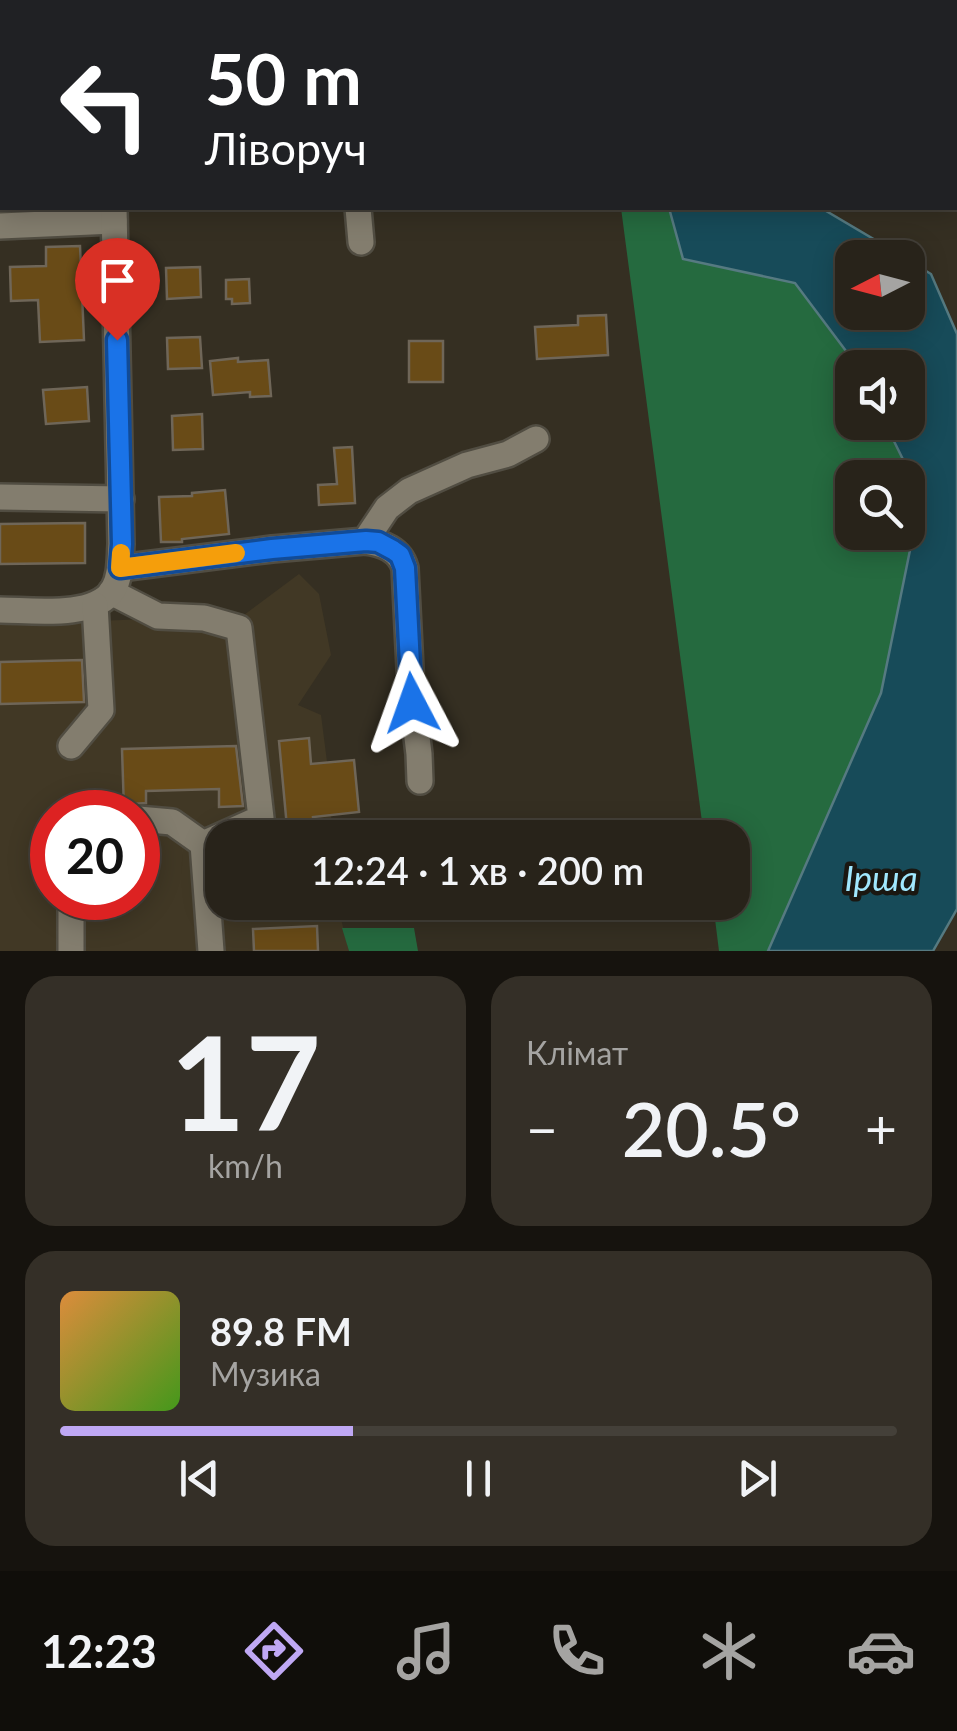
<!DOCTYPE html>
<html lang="uk">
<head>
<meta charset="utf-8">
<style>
	body { margin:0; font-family:Lato,sans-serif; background:#342f27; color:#f1f3f6; height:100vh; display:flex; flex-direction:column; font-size:38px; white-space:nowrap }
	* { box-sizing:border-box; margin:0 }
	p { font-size:32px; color:#a5a4a2 }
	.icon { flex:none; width:55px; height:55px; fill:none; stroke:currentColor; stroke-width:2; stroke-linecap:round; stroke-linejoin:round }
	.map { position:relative; height:951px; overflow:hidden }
	.panel { display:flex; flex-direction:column; gap:25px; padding:25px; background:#16130e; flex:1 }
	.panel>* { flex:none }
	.top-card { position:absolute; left:0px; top:0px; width:958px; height:210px; box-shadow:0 5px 25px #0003,0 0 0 2px #444039; background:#202124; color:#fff; overflow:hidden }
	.needle { width:65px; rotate:264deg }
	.controls { position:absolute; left:835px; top:240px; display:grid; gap:20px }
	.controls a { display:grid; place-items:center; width:90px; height:90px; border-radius:20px; background:#28231a; box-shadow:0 5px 25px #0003,0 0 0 2px #444039; font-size:50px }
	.speed { position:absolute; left:30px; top:790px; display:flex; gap:20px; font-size:50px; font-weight:700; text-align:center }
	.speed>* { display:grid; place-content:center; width:130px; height:130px; border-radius:50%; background:#28231a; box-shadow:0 5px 25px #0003,0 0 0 2px #444039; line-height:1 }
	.speed .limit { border:15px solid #d22; background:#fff; color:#111 }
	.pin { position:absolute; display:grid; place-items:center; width:85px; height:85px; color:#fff; margin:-102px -42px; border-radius:50% 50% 50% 0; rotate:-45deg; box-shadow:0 0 10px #0007 }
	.pin .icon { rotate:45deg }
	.me { position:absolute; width:110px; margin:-55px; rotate:356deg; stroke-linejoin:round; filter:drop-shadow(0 0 8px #0008) }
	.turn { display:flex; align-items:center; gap:35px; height:210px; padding:0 40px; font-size:45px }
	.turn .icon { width:130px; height:130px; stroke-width:2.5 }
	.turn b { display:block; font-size:70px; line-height:85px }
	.big { font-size:75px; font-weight:600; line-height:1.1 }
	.panel .tile { flex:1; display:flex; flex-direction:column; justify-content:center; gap:15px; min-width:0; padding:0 35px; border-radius:30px; background:#342f27 }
	.panel .dial { align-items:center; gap:0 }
	.dial b { font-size:130px; line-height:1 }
	.song { display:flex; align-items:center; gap:30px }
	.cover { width:120px; height:120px; border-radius:15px; background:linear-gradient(135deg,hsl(30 70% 55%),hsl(100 70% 35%)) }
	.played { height:10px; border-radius:5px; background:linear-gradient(90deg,#bfa8f4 35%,#444039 35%) }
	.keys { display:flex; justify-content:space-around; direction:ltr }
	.heat { display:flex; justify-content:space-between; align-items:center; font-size:55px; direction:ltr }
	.panel .tiles { flex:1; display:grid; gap:25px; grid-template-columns:1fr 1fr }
	.tile:last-child { grid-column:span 2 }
	.trip { position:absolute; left:205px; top:820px; width:545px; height:100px; border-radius:30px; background:#28231a; box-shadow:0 5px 25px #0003,0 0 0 2px #444039; font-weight:600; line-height:100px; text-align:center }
	.tab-bar { display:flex; height:160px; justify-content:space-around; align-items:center; background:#100e0a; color:#a5a4a2 }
	.tab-bar .icon { width:70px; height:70px }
	.tab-bar .selected { color:#bfa8f4 }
	.tab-bar b { font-size:45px; color:#f1f3f6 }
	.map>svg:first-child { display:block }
	.built { fill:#413825; fill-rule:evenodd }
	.forest { fill:#256a3f; fill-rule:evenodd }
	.water { fill:#174b59; stroke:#567a81; stroke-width:2.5 }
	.building { fill:#694b17; stroke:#6f6658; stroke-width:2.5 }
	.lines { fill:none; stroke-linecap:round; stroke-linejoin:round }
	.minor-casing { stroke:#514d42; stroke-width:30 }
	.minor { stroke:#837d6e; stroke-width:25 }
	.route-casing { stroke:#114b97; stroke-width:25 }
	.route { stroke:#1a73e8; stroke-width:18 }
	.slow { stroke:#f59e0b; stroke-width:18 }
	.labels { text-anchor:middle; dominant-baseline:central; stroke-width:9; stroke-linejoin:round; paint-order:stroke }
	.water-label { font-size:35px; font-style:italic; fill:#a1e8fe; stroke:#1a1711 }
</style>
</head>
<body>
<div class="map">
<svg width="957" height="951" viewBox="0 0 957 951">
	<rect width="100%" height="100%" fill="#352f22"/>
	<path class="built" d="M299,574L319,594L331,655L298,705L321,715L327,762L354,760L359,812L331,815L333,837L222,838V902L337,903L349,951H0V625L244,615ZM52,812H138V898H52Z"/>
	<g class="forest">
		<path d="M407,0H685V2H410Z"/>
		<path d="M621,208H669L683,259L795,283L858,367L852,368V422L885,423L921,496L881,693L768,951H719L713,903L732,902V838L704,837ZM852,478H908V532H852Z"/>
		<path d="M342,928H414L418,951H349Z"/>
	</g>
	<g class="water">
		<path d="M685,0H957L955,3L685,2Z"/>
		<path d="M669,208H821L904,257L852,258V312H908V260L931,274L957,334V909L933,951H768L881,693L921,496L885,423L908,422V368L858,367L795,283L683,259Z"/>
	</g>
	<g class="building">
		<path d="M80,246L84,340L40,342L38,300L11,301L10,267L46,266V247Z"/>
		<path d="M200,267L201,297L167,299L166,268Z"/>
		<path d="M249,279L250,303L232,304V299H226V280Z"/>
		<path d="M606,315L608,355L537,359L535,327L578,325V316Z"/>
		<path d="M200,337L202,368L168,369L167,338Z"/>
		<rect x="409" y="341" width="34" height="41"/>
		<path d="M238,358V362L268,360L271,396L250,397V392L213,395L210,361Z"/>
		<path d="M87,387L89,421L46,424L43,390Z"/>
		<path d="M202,414L203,449L173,450L172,416Z"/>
		<path d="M352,447L355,503L319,505L318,485L337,484L334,448Z"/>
		<path d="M225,490L229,534L182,539V542H161L159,497L192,496V493Z"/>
		<path d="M85,523V563L0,564V524Z"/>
		<path d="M82,660L84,702L0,704V662Z"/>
		<path d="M309,738L311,764L354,760L359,812L313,817L315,838H288L279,741Z"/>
		<path d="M236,746L243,806L219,807V789L146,791V803L132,804L124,810L122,749Z"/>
		<path d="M317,926L318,951H254L253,929Z"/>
	</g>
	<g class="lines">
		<defs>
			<g id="minor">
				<path d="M113,0V2"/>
				<path d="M340,0L341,2"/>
				<path d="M358,208L361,242"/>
				<path d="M0,226L114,221"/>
				<path d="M0,497L121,499"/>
				<path d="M365,541C383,543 400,550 405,568L411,688L419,754L420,781"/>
				<path d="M120,568L272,549L365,541L387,508L409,491L467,465L508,454L536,439"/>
				<path d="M111,592L158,616L204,618L239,628L261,818L203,844"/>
				<path d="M0,610C31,610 94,619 113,590C121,576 120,559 121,544L114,208"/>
				<path d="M71,746L101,710L95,605"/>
				<path d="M138,819L172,822L203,844L211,951"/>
				<path d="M71,951V898"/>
			</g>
		</defs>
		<use href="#minor" class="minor-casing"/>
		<use href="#minor" class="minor"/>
	</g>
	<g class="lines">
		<defs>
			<path id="route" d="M117,340L122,544L120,568L272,549L366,541L378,542L393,550L400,555L405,568L412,703"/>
		</defs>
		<use href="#route" class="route-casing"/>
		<use href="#route" class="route"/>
		<path class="slow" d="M121,553L120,568L236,553"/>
	</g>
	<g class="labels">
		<g class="water-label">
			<text x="881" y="877">Ірша</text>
		</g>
	</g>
</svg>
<div class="controls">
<a><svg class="needle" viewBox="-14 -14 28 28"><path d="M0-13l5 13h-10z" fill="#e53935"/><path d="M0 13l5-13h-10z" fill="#a5a4a2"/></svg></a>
<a><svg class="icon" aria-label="sound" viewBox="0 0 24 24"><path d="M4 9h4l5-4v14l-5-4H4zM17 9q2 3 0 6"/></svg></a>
<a><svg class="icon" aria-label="search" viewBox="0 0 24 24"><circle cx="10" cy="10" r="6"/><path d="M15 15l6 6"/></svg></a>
</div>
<div class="speed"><div class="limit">20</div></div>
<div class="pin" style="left:117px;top:340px;background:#d93025"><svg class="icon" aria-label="arrive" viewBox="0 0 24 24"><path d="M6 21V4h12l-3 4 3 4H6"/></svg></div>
<svg class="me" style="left:412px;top:703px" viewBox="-20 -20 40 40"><path d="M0-17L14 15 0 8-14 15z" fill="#1a73e8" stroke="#fff" stroke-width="4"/></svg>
<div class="trip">12:24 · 1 хв · 200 m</div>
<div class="top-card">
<div class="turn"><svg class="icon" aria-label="left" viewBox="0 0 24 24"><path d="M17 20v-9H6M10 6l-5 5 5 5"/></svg><div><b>50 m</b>Ліворуч</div></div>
</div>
</div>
<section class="panel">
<div class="tiles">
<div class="tile dial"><b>17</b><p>km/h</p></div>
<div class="tile"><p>Клімат</p>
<div class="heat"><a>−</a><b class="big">20.5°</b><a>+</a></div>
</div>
<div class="tile">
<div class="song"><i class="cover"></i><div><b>89.8 FM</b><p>Музика</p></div></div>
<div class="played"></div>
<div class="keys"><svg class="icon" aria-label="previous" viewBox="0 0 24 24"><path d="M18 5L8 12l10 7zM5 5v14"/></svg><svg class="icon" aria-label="pause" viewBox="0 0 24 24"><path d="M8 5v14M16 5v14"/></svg><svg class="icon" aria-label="next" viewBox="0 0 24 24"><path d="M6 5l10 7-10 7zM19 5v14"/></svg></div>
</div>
</div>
</section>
<nav class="tab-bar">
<b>12:23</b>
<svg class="icon selected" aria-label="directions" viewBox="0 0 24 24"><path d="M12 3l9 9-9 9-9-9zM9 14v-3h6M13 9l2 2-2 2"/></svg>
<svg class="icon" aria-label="music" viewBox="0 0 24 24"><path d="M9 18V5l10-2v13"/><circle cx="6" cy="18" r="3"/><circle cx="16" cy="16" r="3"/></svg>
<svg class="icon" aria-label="phone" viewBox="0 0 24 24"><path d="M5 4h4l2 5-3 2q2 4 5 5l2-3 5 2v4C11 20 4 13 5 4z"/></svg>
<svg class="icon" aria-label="climate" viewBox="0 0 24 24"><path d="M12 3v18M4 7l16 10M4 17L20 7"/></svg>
<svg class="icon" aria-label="car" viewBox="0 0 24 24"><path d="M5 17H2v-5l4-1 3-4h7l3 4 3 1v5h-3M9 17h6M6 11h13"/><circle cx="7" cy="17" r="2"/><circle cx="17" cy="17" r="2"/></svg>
</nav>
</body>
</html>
